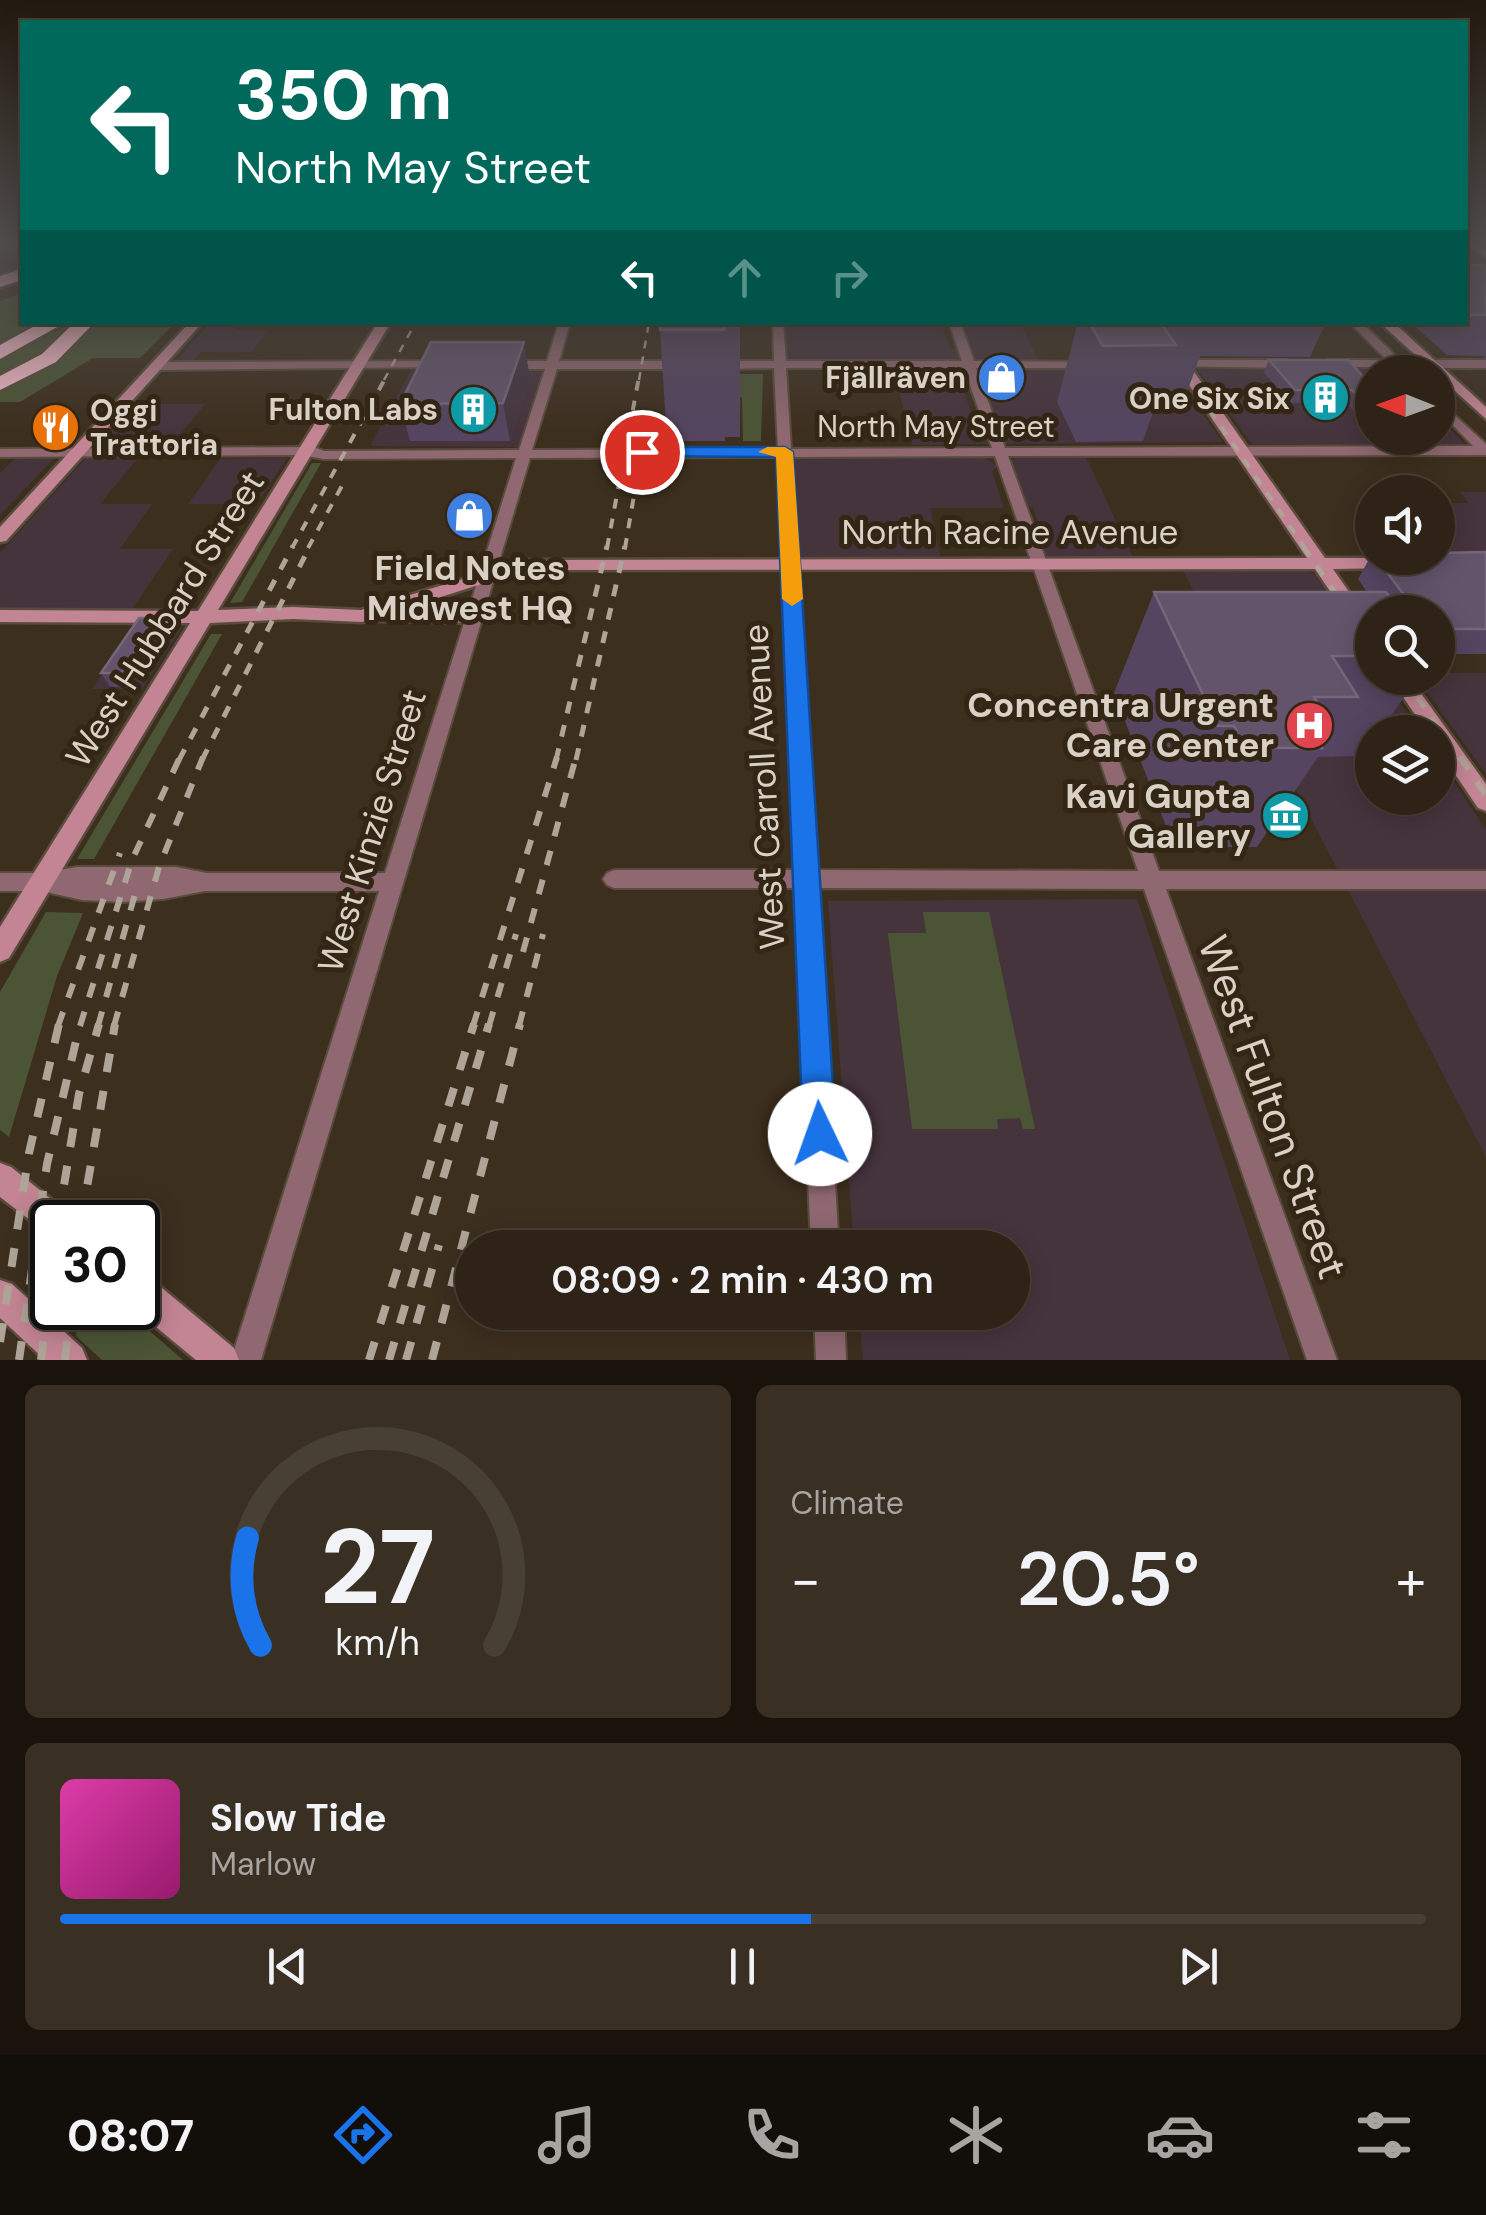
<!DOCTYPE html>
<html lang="en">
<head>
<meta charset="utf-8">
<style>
	body { margin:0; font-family:"DM Sans",sans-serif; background:#3a2f23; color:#f1f3f6; height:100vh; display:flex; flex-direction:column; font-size:38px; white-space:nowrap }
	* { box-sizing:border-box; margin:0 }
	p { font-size:32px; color:#a7a4a1 }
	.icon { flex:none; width:55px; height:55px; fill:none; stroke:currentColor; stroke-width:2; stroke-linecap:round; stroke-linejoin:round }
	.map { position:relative; height:1360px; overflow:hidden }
	.side { display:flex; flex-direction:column; gap:25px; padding:25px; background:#19130c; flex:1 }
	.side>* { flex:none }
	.banner { position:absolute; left:20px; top:20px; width:1448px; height:305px; border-radius:0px; box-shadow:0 5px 25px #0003,0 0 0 2px #494035; background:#00695c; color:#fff; overflow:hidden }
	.needle { width:65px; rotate:271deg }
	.tools { position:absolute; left:1355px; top:355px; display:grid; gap:20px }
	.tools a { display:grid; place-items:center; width:100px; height:100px; border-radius:50%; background:#2e2316; box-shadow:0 5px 25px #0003,0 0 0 2px #494035; font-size:50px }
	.speed { position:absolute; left:30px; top:1200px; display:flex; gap:20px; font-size:50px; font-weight:700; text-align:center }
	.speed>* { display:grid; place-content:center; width:130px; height:130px; border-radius:50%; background:#2e2316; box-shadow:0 5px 25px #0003,0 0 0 2px #494035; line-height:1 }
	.speed .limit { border:5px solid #111; border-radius:15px; background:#fff; color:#111 }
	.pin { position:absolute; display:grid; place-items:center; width:85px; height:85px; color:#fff; margin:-42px; border:5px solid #fff; border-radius:50%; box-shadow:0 2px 10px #0007 }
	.me { position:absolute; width:110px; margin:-55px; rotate:357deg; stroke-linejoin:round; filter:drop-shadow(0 0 8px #0008) }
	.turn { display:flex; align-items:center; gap:35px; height:210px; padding:0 50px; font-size:45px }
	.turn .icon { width:130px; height:130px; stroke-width:2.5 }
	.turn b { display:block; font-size:70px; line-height:85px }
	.lanes { display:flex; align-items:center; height:95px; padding:0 50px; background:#0003; justify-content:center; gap:50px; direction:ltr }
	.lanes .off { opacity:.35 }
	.big { font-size:75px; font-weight:600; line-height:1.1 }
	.side .card { flex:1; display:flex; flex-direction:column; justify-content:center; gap:15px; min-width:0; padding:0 35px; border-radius:15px; background:#3a2f23 }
	.side .dial { align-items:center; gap:0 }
	.dial svg { height:260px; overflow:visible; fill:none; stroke:#494035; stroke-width:7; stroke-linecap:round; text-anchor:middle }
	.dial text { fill:#f1f3f6; stroke:none }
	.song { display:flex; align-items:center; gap:30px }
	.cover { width:120px; height:120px; border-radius:15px; background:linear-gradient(135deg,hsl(320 70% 55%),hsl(320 70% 35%)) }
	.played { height:10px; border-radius:5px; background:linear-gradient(90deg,#1a73e8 55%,#494035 55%) }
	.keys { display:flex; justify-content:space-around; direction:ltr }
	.heat { display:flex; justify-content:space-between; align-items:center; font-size:55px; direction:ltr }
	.side .tiles { flex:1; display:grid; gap:25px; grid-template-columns:1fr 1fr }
	.card:last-child { grid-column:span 2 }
	.trip { position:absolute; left:455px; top:1230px; width:575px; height:100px; border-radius:50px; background:#2e2316; box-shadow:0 5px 25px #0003,0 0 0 2px #494035; font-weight:600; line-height:100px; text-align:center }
	.tabs { display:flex; height:160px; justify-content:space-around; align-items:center; background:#120e09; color:#a7a4a1 }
	.tabs .icon { width:70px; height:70px }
	.tabs .current { color:#1a73e8 }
	.tabs b { font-size:45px; color:#f1f3f6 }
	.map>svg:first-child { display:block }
	.commercial { fill:#46343d }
	.green { fill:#4b5535 }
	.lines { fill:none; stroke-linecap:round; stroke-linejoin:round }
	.street-casing { stroke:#594c3c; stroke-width:4 }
	.secondary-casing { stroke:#594c3c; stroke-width:5 }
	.highway-casing { stroke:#594c3c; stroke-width:5 }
	.street { fill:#8f6871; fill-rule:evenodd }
	.secondary { fill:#c38594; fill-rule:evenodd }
	.highway { fill:#f8bdca; fill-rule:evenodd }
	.rail-far4 { stroke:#aea497; stroke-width:2.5; stroke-dasharray:8 8; stroke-linecap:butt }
	.rail-far3 { stroke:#aea497; stroke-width:4; stroke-dasharray:10 10; stroke-linecap:butt }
	.rail-far2 { stroke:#aea497; stroke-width:5; stroke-dasharray:12 12; stroke-linecap:butt }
	.rail-far1 { stroke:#aea497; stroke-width:6; stroke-dasharray:15 15; stroke-linecap:butt }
	.rail { stroke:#aea497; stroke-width:8; stroke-dasharray:19 19; stroke-linecap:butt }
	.wall { fill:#554561 }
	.shaded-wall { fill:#453641 }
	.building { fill:#63546c; stroke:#76677a; stroke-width:2.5 }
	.route { fill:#1a73e8; stroke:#114b97; stroke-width:2.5 }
	.slow { fill:#f59e0b }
	.labels { text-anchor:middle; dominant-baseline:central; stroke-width:10; stroke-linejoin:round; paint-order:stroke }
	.far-poi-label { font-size:30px; font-weight:bold; fill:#dad1c6; stroke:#332614; text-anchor:end }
	.far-street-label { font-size:30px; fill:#dad1c6; stroke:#332614 }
	.street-label { font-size:35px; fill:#dad1c6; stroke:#332614 }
	.poi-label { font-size:35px; font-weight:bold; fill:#dad1c6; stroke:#332614; text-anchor:end }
	.near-street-label { font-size:42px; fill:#dad1c6; stroke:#332614 }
</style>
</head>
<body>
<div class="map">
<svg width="1486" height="1360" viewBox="0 0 1486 1360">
	<rect width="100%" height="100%" fill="#3d2f1e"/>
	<g class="commercial">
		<path d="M210,323H240L235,330H269L251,352H201L192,362H175Z"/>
		<path d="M782,323H941L950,349L959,348L961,356L952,360H785Z"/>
		<path d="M961,323H1020L1039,361L972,359Z"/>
		<path d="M952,368L967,375L960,379L978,433H986L990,444L912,445L894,370Z"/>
		<path d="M987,368L1173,369L1222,442L1005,444L977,372Z"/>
		<path d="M1197,369H1388L1392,372H1372V438H1438V417L1466,445L1252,444Z"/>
		<path d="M411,370H543L520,447L370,446Z"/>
		<path d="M135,404H205L170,447H96Z"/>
		<path d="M1021,455L1086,457L1133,557L1044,556L1035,542H1045L1033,508L1021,504L1024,494L1009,462Z"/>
		<path d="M790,457L985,458L998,466L992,471L1004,508H930L941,559H796Z"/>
		<path d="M54,458L0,515V473L15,459Z"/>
		<path d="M86,458H138L100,504H152L120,549H173L132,609H0V553Z"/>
		<path d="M287,458L257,504H188L220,459Z"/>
		<path d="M1460,492H1486V554H1448L1438,542V503H1469Z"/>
		<path d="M1182,569L1308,570L1318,577L1372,662V678H1383L1420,732H1372V798H1438V758L1486,830V1157Z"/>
		<path d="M183,626L142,689H92L134,627Z"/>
		<path d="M1438,673H1486V774L1417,678H1438Z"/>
		<path d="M1137,899L1290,1360H863L859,1313L1012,1312V1248L854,1247L828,901Z"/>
	</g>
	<g class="green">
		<path d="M22,293V322L45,323L0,348V301Z"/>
		<path d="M72,323H78L48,351L0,379V359Z"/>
		<path d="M95,323H175L140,358H93L20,402H0V390L58,359Z"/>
		<path d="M674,374H763L761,441H743L742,397H672Z"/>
		<path d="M312,463H321L242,602L230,603Z"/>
		<path d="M211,634H222L94,859H77Z"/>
		<path d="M46,912L83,913L57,976L9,1137L0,1130V992Z"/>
		<path d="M923,912H989L1035,1129H1023L1020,1118L997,1119L998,1129H912L888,933H926Z"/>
		<path d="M79,1308H123L183,1360H102L76,1336Z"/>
	</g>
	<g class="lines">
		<defs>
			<g id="street">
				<path d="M559,322H570L559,361H687L693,365L687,369H557L532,450L778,449L774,368L718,369L712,365L718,361H774L773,322H783L786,361H962L949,322H960L974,361L1091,362V366L1087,368H976L1005,448L1473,446L1438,410V400L1486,444V455L1008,456L1159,871H1486V889H1166L1337,1360H1307L1144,889L817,888L839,1248H811L796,888H614L607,885L603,879L607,873L614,870H795L778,457L530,458L261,1360H231L379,891H205L163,899L123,902L82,900L42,891H0V873H42L77,867H176L207,873H385L464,623L362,621L354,616L362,611L468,612L516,458L324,459L302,455L0,457V449L314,447L324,451L519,450L545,369H508L502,365L508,361H547ZM786,368H964L992,448L791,449ZM995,456L1138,871L816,870L792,457Z"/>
				<path d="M1349,322H1361L1400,360H1486V368H1406L1400,371L1394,368L1324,366L1322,364L1328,360H1387Z"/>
				<path d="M1173,360H1287L1293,364L1287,368L1169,366V362Z"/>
				<path d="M442,361L448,365L446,367L157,370L151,366L157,362Z"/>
				<path d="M814,1312H844L846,1360H816Z"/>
			</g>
			<g id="secondary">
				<path d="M1468,245H1480L1486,249V257Z"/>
				<path d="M190,322H203L6,541L0,542V527Z"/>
				<path d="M378,322H391L218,610L293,607L361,610L525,560L1307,558L1146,322H1159L1325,558H1394L1403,563L1394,568L1333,569L1372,625V644L1365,643L1315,569L526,570L362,622L293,619L210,623L9,958L0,962V927L190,623L0,622V610L198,611Z"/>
				<path d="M1379,322H1393L1486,407V419Z"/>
				<path d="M1390,678H1410L1486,784V811L1478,808L1438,749V732H1427Z"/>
				<path d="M0,1163L11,1167L66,1211L70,1222H52V1237L0,1197Z"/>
				<path d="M138,1274L150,1278L234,1348L239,1360H196L133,1308H138Z"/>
				<path d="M0,1280L12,1284L82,1348L87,1360H45L0,1318Z"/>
			</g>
			<g id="highway">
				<path d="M22,269V280L0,287V276Z"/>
				<path d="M42,322H66L0,359V345Z"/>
				<path d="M75,322H95L56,362L0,390V376L42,354Z"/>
			</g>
		</defs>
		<use href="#street" class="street-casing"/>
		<use href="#secondary" class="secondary-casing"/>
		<use href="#highway" class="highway-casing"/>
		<use href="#street" class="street"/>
		<use href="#secondary" class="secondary"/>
		<use href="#highway" class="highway"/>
		<g class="rail-far4">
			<path d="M1149,322L1189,380"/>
			<path d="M384,380L416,322"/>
			<path d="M639,380L649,322"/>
		</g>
		<g class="rail-far3">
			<path d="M1187,377L1305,548"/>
			<path d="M292,548L386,377"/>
			<path d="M308,548L343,484"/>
			<path d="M607,548L639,377"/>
			<path d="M625,548L645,431"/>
		</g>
		<g class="rail-far2">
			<path d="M1303,546L1372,646"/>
			<path d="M1404,678L1461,760"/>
			<path d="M179,760L293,546"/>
			<path d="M202,760L310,546"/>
			<path d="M556,760L607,546"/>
			<path d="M576,760L625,546"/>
		</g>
		<g class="rail-far1">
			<path d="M1460,757L1486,795"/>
			<path d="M523,952L576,757"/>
			<path d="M58,1026L120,853"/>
			<path d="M80,1026L132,860L180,757"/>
			<path d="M98,1026L137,887"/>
			<path d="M114,1026L159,867L203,757"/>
			<path d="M473,1026L557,757"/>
			<path d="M489,1026L516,934"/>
			<path d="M519,1026L543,934"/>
		</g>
		<g class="rail">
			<path d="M58,1222L79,1094L99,1024"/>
			<path d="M81,1222L115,1024"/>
			<path d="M0,1342L29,1153L59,1024"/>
			<path d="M19,1360L47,1164L80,1024"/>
			<path d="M41,1360L52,1274"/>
			<path d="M65,1360L71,1308"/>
			<path d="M369,1360L474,1024"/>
			<path d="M389,1360L489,1024"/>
			<path d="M406,1360L439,1245"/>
			<path d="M432,1360L520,1024"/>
		</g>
	</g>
	<g class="wall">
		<path d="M1465,265H1486V359L1483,356L1447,355L1410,322H1465Z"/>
		<path d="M740,322V437H725V441H667L660,330Z"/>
		<path d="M1078,322H1326L1310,357L1200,356L1185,398H1158L1143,441L1076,442L1057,402Z"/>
		<path d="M1269,360L1372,386V432L1346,402L1289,403L1264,372Z"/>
		<path d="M530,378L510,441H410L400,404Z"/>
		<path d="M1378,438H1408L1406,441H1381Z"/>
		<path d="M1486,552V654H1438V612H1372V678H1418L1379,732H1372V742L1362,756L1318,757L1257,847H1188L1180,826H1166L1114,693L1154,592H1367L1358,579L1372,554V558H1438Z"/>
		<path d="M166,632L130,687H110L101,673Z"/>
	</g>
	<g class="shaded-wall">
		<path d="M524,342L530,378L510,441L503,403Z"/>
		<path d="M158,618L166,632L130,687L121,673Z"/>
	</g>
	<g class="building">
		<path d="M1465,265H1486V315H1469L1465,311Z"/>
		<path d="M661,322H740V326H724V330H660Z"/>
		<path d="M1089,322H1160L1176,345L1103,346Z"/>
		<path d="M431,342H524L503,403L400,404Z"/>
		<path d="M1269,360H1348L1372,386V412L1352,390H1295Z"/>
		<path d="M1486,552V629H1438V612H1417L1376,558H1438V553Z"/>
		<path d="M1154,592H1386L1401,612H1372V656H1332L1358,697H1314L1330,724H1308L1322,748H1245L1234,726H1218Z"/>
		<path d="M139,618H158L121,673H101Z"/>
	</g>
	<linearGradient id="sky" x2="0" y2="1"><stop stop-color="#221a10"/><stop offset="0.56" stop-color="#514d4c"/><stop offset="1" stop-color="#514d4c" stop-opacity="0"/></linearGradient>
	<rect width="1486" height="435" fill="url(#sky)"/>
	<path class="route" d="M642,447H785L793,452L836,1134L831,1146L820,1151L808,1146L803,1134L776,457L636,456V448Z"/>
	<path class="slow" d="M785,447L793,452L803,599L792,606L782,599L776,457L758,452L767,447Z"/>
	<defs>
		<symbol id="shop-disc" viewBox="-11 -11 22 22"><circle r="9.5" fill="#3f7fe0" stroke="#332614"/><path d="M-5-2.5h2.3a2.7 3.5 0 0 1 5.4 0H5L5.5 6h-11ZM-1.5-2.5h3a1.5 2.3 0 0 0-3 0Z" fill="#fff"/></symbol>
		<symbol id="building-disc" viewBox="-11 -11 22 22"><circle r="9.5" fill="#0f9aa8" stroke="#332614"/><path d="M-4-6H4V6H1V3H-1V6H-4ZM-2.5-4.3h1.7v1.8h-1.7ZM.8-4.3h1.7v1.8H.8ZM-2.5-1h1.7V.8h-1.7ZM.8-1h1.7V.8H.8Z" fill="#fff"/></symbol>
		<symbol id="restaurant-disc" viewBox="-11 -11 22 22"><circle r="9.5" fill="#e8710a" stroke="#332614"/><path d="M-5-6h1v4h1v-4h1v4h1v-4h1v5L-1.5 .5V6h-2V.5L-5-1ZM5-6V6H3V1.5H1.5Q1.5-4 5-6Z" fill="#fff"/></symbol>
		<symbol id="hospital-disc" viewBox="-11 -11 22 22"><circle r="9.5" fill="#e0444e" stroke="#332614"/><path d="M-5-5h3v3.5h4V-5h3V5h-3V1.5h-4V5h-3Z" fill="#fff"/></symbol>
		<symbol id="museum-disc" viewBox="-11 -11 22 22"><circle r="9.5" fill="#0f9aa8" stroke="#332614"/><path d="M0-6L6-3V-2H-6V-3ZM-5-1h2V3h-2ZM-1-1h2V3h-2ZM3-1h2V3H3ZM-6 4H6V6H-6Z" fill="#fff"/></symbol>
	</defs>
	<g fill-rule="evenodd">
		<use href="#shop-disc" x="974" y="350" width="55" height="55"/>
		<use href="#building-disc" x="1298" y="370" width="55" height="55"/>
		<use href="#building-disc" x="446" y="382" width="55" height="55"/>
		<use href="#restaurant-disc" x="28" y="400" width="55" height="55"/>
		<use href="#shop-disc" x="442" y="488" width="55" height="55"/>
		<use href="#hospital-disc" x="1282" y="698" width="55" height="55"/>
		<use href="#museum-disc" x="1258" y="788" width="55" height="55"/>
	</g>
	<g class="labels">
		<g class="far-poi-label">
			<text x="966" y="377">Fjällräven</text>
			<text x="1290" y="398">One Six Six</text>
			<text x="438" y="409">Fulton Labs</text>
			<text x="90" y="410" text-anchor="start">Oggi<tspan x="90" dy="34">Trattoria</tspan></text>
		</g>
		<g class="far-street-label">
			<text x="936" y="426">North May Street</text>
		</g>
		<g class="street-label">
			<text x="1010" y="532">North Racine Avenue</text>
			<text transform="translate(165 619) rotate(-58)">West Hubbard Street</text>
			<text transform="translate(764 787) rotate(-93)">West Carroll Avenue</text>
			<text transform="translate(372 831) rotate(-73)">West Kinzie Street</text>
		</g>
		<g class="poi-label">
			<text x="470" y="568" text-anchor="middle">Field Notes<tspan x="470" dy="40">Midwest HQ</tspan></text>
			<text x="1274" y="705">Concentra Urgent<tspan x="1274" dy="40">Care Center</tspan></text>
			<text x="1251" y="796">Kavi Gupta<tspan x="1251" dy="40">Gallery</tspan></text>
		</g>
		<g class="near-street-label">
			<text transform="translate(1273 1107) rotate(70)">West Fulton Street</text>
		</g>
	</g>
</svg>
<div class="tools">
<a><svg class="needle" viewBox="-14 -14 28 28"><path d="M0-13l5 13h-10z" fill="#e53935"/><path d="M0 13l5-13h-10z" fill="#a7a4a1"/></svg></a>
<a><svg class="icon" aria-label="sound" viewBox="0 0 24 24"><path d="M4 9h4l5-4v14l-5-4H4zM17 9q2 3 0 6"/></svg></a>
<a><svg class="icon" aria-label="search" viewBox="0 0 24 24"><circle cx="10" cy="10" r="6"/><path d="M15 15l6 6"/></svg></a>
<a><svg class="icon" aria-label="layers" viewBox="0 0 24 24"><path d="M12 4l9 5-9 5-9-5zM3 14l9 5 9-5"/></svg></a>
</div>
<div class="speed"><div class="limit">30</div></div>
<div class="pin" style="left:642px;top:452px;background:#d93025"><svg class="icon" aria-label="arrive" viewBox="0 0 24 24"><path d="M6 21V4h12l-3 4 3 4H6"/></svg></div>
<svg class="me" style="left:820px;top:1134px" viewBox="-20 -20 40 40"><circle r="19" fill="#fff"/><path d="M0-13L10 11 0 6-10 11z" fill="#1a73e8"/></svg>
<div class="trip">08:09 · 2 min · 430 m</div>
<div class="banner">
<div class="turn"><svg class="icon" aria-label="left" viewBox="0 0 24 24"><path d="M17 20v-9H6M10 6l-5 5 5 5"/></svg><div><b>350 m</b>North May Street</div></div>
<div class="lanes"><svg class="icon" aria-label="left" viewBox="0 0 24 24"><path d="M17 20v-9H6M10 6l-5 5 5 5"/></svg><svg class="icon off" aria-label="ahead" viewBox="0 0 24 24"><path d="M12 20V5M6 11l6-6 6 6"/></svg><svg class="icon off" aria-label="right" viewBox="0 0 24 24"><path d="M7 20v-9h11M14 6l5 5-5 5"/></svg></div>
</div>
</div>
<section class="side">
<div class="tiles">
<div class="card dial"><svg viewBox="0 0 100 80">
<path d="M14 69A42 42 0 1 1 86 69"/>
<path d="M14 69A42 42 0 0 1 10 36" stroke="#1a73e8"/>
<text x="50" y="56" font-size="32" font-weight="700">27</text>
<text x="50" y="72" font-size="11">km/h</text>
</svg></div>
<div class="card"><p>Climate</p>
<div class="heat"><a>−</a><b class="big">20.5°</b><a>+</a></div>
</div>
<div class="card">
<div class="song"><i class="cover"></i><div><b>Slow Tide</b><p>Marlow</p></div></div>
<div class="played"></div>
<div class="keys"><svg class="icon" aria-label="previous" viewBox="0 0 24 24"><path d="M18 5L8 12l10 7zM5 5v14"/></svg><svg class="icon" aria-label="pause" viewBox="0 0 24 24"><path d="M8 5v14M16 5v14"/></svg><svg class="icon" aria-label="next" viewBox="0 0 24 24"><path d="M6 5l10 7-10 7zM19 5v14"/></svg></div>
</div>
</div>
</section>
<nav class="tabs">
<b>08:07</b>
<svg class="icon current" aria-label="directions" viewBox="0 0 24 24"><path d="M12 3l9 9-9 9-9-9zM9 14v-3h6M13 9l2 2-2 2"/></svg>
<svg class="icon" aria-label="music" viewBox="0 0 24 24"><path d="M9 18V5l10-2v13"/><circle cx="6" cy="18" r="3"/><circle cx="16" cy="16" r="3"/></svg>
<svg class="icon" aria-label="phone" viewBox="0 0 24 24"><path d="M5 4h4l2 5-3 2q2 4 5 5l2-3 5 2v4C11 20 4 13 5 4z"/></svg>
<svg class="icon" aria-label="climate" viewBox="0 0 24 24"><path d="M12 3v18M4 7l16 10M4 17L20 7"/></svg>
<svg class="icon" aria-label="car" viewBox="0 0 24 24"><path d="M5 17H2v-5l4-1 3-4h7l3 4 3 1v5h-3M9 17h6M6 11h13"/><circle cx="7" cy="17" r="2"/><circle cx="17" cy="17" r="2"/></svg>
<svg class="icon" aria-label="filters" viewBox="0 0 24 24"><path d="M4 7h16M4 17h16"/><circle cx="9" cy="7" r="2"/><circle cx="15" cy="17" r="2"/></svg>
</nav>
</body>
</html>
